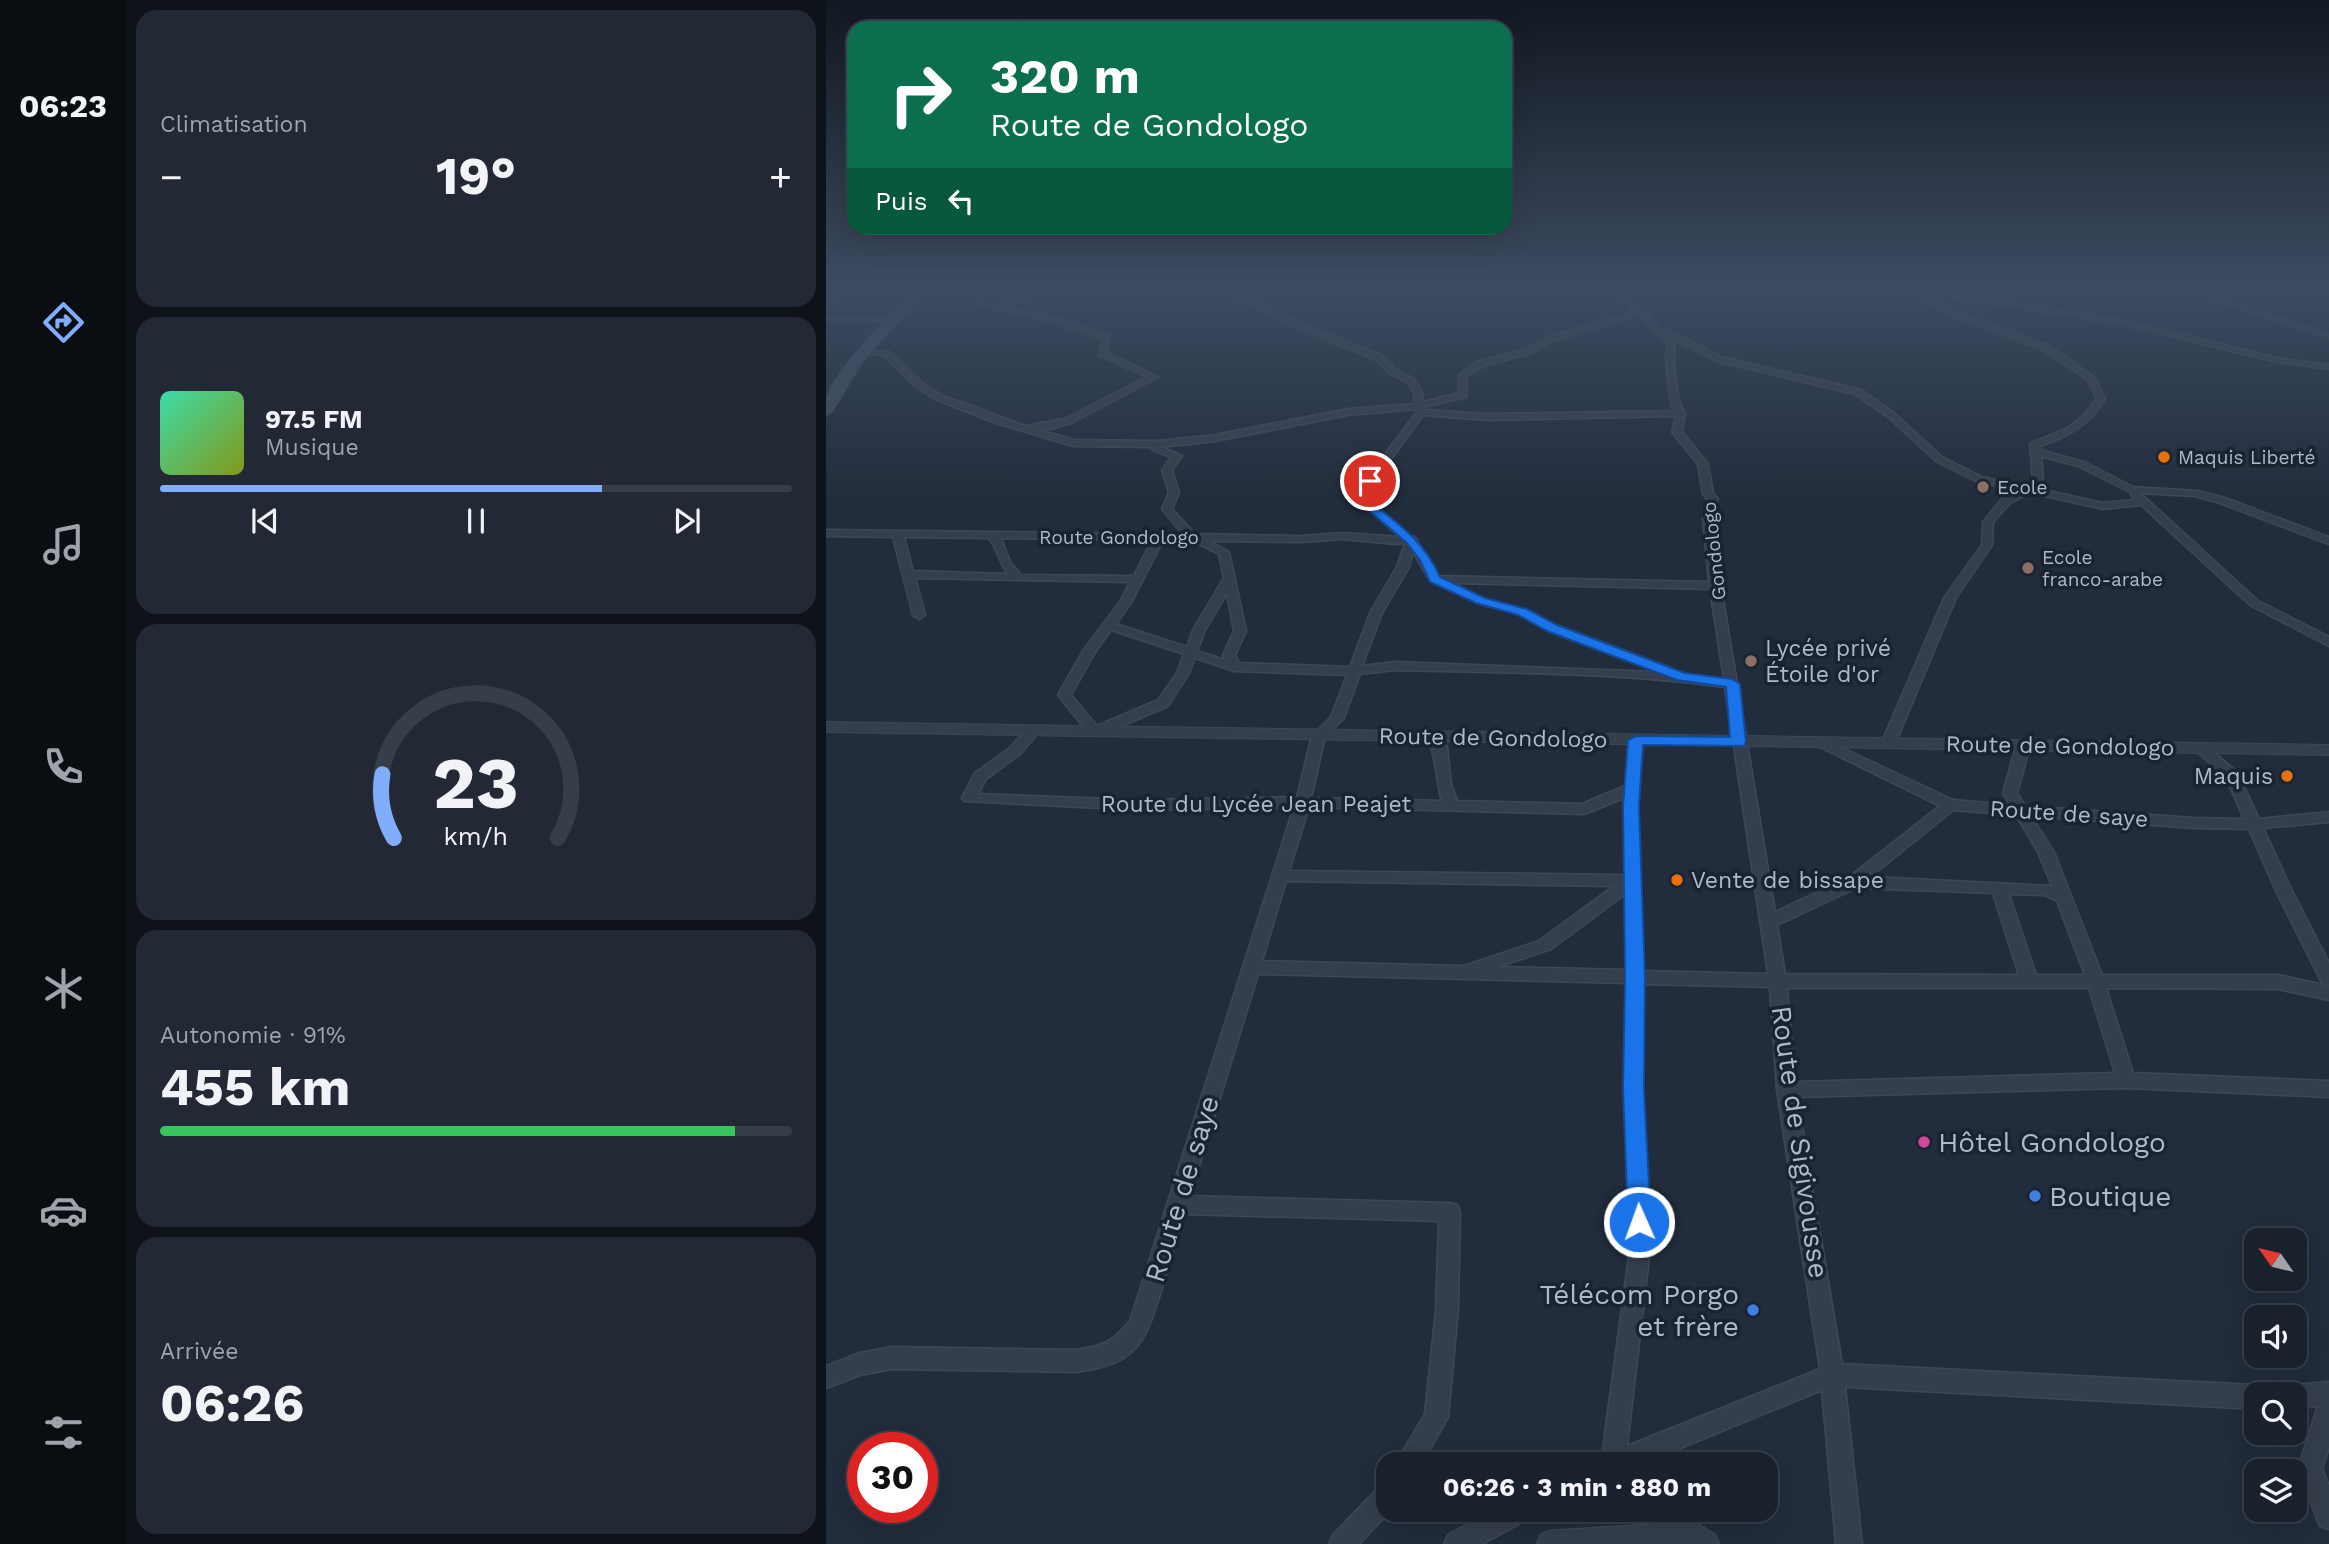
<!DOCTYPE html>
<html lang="fr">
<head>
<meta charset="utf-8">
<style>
	body { margin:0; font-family:"Work Sans",sans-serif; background:#222935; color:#f1f3f6; height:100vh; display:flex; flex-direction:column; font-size:26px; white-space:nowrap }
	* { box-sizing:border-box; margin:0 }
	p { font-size:23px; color:#9fa3aa }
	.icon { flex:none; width:38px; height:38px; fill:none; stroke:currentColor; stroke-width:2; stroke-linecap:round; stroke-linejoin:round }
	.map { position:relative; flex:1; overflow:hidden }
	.drawer { display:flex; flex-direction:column; gap:10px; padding:10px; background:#0e1219; width:700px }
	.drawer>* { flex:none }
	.top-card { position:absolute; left:21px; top:21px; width:665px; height:214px; border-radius:21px; box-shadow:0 7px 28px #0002,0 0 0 2px #373e49; background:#0b6e4f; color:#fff; overflow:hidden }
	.needle { width:46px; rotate:304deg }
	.fabs { position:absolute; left:1418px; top:1228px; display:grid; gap:14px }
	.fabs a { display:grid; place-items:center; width:63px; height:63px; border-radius:14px; background:#19212d; box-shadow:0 7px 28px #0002,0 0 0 2px #373e49; font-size:35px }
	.speed { position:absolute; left:21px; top:1432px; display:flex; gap:14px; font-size:35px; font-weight:700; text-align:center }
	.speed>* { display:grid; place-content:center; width:91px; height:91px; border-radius:50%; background:#19212d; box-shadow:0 7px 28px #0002,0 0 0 2px #373e49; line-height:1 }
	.speed .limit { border:10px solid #d22; background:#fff; color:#111 }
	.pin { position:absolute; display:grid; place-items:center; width:60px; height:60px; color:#fff; margin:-30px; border:4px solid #fff; border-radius:50%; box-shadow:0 2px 7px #0007 }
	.me { position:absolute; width:77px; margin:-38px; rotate:358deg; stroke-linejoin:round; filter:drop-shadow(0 0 5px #0008) }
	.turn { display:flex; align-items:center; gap:24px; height:147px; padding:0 28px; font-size:32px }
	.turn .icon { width:91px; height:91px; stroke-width:2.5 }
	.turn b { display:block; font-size:49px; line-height:60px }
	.then { display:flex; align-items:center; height:66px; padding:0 28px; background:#0003; gap:14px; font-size:26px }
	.big { font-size:52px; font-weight:700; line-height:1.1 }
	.drawer .card { flex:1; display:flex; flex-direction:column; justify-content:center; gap:10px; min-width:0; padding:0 24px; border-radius:21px; background:#222935 }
	.drawer .dial { align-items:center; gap:0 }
	.dial svg { height:182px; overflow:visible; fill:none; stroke:#373e49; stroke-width:7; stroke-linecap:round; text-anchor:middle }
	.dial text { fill:#f1f3f6; stroke:none }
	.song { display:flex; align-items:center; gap:21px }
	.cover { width:84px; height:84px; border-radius:10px; background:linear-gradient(135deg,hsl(160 70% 55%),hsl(70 70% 35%)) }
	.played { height:7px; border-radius:4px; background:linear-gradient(90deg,#80aefd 70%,#373e49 70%) }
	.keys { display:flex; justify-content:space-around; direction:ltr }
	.heat { display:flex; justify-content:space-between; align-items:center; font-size:38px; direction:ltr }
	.charge { height:10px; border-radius:5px; background:linear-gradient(90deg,#34c759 91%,#373e49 0) }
	.trip { position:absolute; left:550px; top:1452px; width:402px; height:70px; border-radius:21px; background:#19212d; box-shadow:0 7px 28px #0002,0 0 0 2px #373e49; font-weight:700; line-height:70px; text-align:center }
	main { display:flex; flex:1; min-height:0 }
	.menu { display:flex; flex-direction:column; width:126px; justify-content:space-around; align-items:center; background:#0a0d12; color:#9fa3aa }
	.menu .icon { width:49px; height:49px }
	.menu .active { color:#80aefd }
	.menu b { font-size:32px; color:#f1f3f6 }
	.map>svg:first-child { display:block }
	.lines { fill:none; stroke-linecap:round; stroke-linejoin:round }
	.minor-casing { stroke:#3e4755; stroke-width:3 }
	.tertiary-casing { stroke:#3e4755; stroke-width:2 }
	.secondary-casing { stroke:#3e4755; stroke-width:3 }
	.minor { fill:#353e4c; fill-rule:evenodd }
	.tertiary { fill:#353e4c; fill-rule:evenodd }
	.secondary { fill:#434d5f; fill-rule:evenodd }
	.route { fill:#1a73e8; stroke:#114b97; stroke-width:2 }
	.food-dot { fill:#e8710a; stroke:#1a2331; stroke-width:2.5 }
	.education-dot { fill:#8d6e63; stroke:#1a2331; stroke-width:2.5 }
	.hotel-dot { fill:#d1479c; stroke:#1a2331; stroke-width:2.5 }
	.shop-dot { fill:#3f7fe0; stroke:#1a2331; stroke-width:2.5 }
	.labels { text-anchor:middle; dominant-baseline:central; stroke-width:7; stroke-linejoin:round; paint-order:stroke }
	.far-poi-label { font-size:19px; fill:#b0b9c8; stroke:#1a2331; text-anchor:start }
	.far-street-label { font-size:19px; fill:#b0b9c8; stroke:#1a2331 }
	.poi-label { font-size:23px; fill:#b0b9c8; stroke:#1a2331; text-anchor:start }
	.street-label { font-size:23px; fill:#b0b9c8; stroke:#1a2331 }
	.near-street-label { font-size:28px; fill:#b0b9c8; stroke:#1a2331 }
	.near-poi-label { font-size:28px; fill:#b0b9c8; stroke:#1a2331; text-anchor:start }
</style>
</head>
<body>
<main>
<nav class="menu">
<b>06:23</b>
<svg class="icon active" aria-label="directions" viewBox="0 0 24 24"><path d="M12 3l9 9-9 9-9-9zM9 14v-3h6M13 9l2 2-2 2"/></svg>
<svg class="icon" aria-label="music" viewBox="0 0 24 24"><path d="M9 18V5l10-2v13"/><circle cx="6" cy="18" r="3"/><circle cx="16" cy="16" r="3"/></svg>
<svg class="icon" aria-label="phone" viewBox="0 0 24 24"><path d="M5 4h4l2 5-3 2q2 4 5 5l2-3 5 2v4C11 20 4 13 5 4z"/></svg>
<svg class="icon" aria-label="climate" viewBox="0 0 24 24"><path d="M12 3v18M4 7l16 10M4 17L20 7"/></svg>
<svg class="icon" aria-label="car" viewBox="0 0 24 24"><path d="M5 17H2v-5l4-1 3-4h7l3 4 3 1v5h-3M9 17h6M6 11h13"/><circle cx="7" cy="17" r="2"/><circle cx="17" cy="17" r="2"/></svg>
<svg class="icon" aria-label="filters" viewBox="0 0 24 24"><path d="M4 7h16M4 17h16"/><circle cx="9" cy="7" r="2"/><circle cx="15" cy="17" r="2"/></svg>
</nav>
<section class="drawer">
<div class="card"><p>Climatisation</p>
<div class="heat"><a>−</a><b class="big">19°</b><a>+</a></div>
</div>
<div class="card">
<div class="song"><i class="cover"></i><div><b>97.5 FM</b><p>Musique</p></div></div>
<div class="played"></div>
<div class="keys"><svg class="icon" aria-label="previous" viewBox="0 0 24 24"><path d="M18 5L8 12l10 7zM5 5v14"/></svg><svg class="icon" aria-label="pause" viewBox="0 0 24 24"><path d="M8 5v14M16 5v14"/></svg><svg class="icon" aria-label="next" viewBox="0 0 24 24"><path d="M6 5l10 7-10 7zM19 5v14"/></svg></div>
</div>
<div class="card dial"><svg viewBox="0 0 100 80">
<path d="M14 69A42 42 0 1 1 86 69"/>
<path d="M14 69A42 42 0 0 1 9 41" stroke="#80aefd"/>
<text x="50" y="56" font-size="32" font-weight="700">23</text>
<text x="50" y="72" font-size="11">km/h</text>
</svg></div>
<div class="card"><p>Autonomie · 91%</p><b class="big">455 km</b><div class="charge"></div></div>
<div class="card"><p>Arrivée</p><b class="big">06:26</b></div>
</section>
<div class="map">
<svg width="1503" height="1544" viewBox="0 0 1503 1544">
	<rect width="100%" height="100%" fill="#212c3c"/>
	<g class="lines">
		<defs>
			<g id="minor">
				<path d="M21,286H28L0,310V304Z"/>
				<path d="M225,286H234L177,307L230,317L284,336L280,352L332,377L245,423L224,429H209L248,440L333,441L389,435L522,409L589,404L588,392L582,383L563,373L551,360L468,327L425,304L410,301L401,295L396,286H402L406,293L430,300L474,323L557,356L569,369L588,379L596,392L597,402L633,393V375L651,362L700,349L724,336L808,312L792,295L768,286C798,284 817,312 836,330H842L896,357L1035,390L1068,413L1116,457L1156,477L1201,486L1207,479L1204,444L1244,427L1259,414L1271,399L1262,380L1216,349L1123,315L1081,289L1069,286H1083L1290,319L1452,358L1503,365V369L1452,362L1290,323L1094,292L1129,311L1222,345L1268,377L1279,399C1263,425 1242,437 1214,446V450L1258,462L1307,487L1372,491L1399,498L1503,537V544L1391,502L1368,496L1314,493L1432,601L1503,637V646L1424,605L1315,505L1277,509L1205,493L1184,503L1167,522L1166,545L1130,598L1069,744L1062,748L1055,744L1118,598L1156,545L1157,522L1176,499L1194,491L1150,481L1110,461L1062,417L1029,394L890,361L843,337L849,343C847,360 849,400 859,413L856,432L882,464L887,493L892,499L887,518L890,557L949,912L1022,878L1114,806L992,746L990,743L992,740L997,739L1127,800L1184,805L1177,793L1190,746L1197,742L1204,746L1191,793L1199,806L1368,818L1418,819L1400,777L1367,748L1374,744L1379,745L1411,772L1433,819L1503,812V822L1437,828L1466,891L1503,963V985L1497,984L1494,979L1450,891L1423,829L1368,828L1205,816L1228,852L1276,975H1452L1503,986V1000L1452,989L1280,988L1307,1073L1503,1081V1097L1300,1088L971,1097L1016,1364L1430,1385L1438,1389L1441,1395H1430V1409L1019,1387L1036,1544H1010L996,1390L813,1465H771L776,1456L804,1249L798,1089L800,983L432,974L364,1196L624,1203L631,1205L634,1212L632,1310L622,1417L595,1465H569L599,1414L610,1310L613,1221L358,1214C351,1239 343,1264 336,1288C319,1343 312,1364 250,1372L66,1369L34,1375L0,1388V1366L34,1353L66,1347L250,1350C277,1346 287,1342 304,1321L468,807L313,810L138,801L136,798L149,773L184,748L201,728H211L213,731L211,734L194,754L160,779L152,794L313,800L471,797L486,736L505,717L521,675L408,671L369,658L363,673L342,706L274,735H264L232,695L257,651L294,602L304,582L89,578L99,615L93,619L87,615L67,537L0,536V530L329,534L334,532L339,534H357L336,509L343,493L336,470L345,457L327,450L326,447L247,446L170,423L109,399L89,386L59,356L35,352L39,350L64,352L95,382L115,395L199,426L239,419L321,377L273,355L277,339L225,321L146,304L150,302L169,305ZM812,315L841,343L840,361L845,406L848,411L661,414L599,410L598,407L640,397L641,376L657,366L706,353L730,340ZM590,409L591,412L539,481L541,508L574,537L517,533L475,536L369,534L346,509L353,493L346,470L356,456L335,447L389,441L522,415ZM597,415L661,420L850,416L846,432L872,464L877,494L882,500L877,518L883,582L612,576L589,537L584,536L551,507L549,481ZM1215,456L1252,466L1306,493L1305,495L1309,500L1277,503L1209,488L1217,479ZM78,537L162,538C171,546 173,563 182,574L87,571ZM175,538L326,540L308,576L195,575L184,562ZM517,539L569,544L579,543L571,567L544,613L524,667L413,663L409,655L420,631L403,552L383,541L475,542ZM337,540L366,541L393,554L398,578L367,630L361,647L290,624L305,603ZM587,552L604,581L651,603L692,614L722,631L832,672L569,662L536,666L556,613L583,567ZM626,583L884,589L898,679L846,673L845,668L730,625L700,610L659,599ZM401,593L408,631L397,655L399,660L371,651L379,630ZM285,630L358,654L351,673L332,700L271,726L245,695L269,652ZM569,670C679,673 790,672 899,687L942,974L817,971L812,806L817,740L815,737H805L803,740L799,786L756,804L631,801L625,784L621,747L611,733L606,732L599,736C612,755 609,779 616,801L485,798L499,737L518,718L534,674ZM798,798L799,875L463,871L483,807L758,814ZM1127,810L1190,815L1212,852L1226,886L1044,877ZM460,881L788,886L713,941L638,966L436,961ZM1030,888L1167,893L1193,975L959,974L951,925ZM799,894L800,970L672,967L725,949ZM1183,894L1218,895L1231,901L1259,975H1210ZM817,984L944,987L951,1090L994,1369L801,1446L824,1249L816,1089ZM961,988H1263L1289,1073L969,1082Z"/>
				<path d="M1345,286H1354L1503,334V338Z"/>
				<path d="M0,317H67L71,319L67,321H0Z"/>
				<path d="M1503,1382V1447L1496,1469L1503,1486V1529L1494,1526L1472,1469L1492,1406L1468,1409V1395H1457L1460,1389L1468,1385Z"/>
				<path d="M562,1484V1510H565L533,1544H503L507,1535L553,1487Z"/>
				<path d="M668,1510H705L702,1519L656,1544H618L622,1535Z"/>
				<path d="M868,1522L889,1535L893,1544H711L715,1535L724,1531Z"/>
			</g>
			<path id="tertiary" d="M0,722L1503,745V755L0,732Z"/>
			<path id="secondary" d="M93,286H103L35,363L6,411L0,415C0,409 0,403 1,398C11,367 69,311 93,286Z"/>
		</defs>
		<use href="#minor" class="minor-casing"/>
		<use href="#tertiary" class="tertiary-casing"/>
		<use href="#secondary" class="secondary-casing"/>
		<use href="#minor" class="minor"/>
		<use href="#tertiary" class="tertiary"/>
		<use href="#secondary" class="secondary"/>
	</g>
	<linearGradient id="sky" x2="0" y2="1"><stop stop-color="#121821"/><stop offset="0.57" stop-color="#3d4b61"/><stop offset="1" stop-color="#3d4b61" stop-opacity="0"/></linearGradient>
	<rect width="1503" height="502" fill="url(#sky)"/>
	<path class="route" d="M544,478L549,481L551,507C578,528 600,545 614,577L659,598L701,609L731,625L859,673L906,679L914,684L920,742L918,746L817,745L813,806L819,977L818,1089L825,1222L821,1230L813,1233L805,1230L802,1222L797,1089L799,977L797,806L802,740L810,736L904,737L900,687L851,680L721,631L692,615L650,603L604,582L594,560L580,542L540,508L538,481Z"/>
	<g class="food-dot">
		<circle cx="1338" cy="457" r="7"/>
		<circle cx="1461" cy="776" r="7"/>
		<circle cx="851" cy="880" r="7"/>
	</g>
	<g class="education-dot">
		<circle cx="1157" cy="487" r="7"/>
		<circle cx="1202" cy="568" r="7"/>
		<circle cx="925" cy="661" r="7"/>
	</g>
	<circle class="hotel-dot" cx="1098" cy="1142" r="7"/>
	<g class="shop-dot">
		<circle cx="1209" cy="1196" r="7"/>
		<circle cx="927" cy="1310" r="7"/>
	</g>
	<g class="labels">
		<g class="far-poi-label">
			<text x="1352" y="457">Maquis Liberté</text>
			<text x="1171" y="487">Ecole</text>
			<text x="1216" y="557">Ecole<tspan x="1216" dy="22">franco-arabe</tspan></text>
		</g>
		<g class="far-street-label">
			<text x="293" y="537">Route Gondologo</text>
			<text transform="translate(888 551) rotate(-96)">Gondologo</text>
		</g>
		<g class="poi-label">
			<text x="939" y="648">Lycée privé<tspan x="939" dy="26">Étoile d'or</tspan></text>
			<text x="1447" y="776" text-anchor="end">Maquis</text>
			<text x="865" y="880">Vente de bissape</text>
		</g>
		<g class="street-label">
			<text transform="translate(667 738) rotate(1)">Route de Gondologo</text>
			<text transform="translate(1234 746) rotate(1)">Route de Gondologo</text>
			<text x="430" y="804">Route du Lycée Jean Peajet</text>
			<text transform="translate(1243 814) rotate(4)">Route de saye</text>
		</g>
		<g class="near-street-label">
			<text transform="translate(974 1142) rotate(82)">Route de Sigivousse</text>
			<text transform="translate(356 1189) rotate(-73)">Route de saye</text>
		</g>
		<g class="near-poi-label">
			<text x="1112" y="1142">Hôtel Gondologo</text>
			<text x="1223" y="1196">Boutique</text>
			<text x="913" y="1294" text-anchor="end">Télécom Porgo<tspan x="913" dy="32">et frère</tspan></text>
		</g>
	</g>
</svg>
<div class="fabs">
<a><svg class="needle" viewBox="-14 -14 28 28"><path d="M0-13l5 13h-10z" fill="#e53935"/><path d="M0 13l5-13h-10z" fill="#9fa3aa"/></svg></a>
<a><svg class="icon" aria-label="sound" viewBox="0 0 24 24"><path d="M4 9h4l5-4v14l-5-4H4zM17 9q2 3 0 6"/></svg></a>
<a><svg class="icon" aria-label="search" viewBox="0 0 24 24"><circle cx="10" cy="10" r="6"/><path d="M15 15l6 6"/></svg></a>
<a><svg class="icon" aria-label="layers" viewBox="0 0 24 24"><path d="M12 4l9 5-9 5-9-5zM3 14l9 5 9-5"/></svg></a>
</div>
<div class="speed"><div class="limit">30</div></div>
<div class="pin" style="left:544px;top:481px;background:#d93025"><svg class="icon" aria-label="arrive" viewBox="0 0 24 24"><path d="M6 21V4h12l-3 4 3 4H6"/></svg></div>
<svg class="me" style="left:813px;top:1222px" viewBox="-20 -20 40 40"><circle r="17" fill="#1a73e8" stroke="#fff" stroke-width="3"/><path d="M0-11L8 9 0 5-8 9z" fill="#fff"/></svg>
<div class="trip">06:26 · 3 min · 880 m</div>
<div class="top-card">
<div class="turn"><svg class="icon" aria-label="right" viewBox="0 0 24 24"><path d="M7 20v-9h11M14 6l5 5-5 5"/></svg><div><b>320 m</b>Route de Gondologo</div></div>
<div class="then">Puis<svg class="icon" aria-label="left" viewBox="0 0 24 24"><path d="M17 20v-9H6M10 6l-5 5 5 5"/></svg></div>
</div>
</div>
</main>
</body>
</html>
